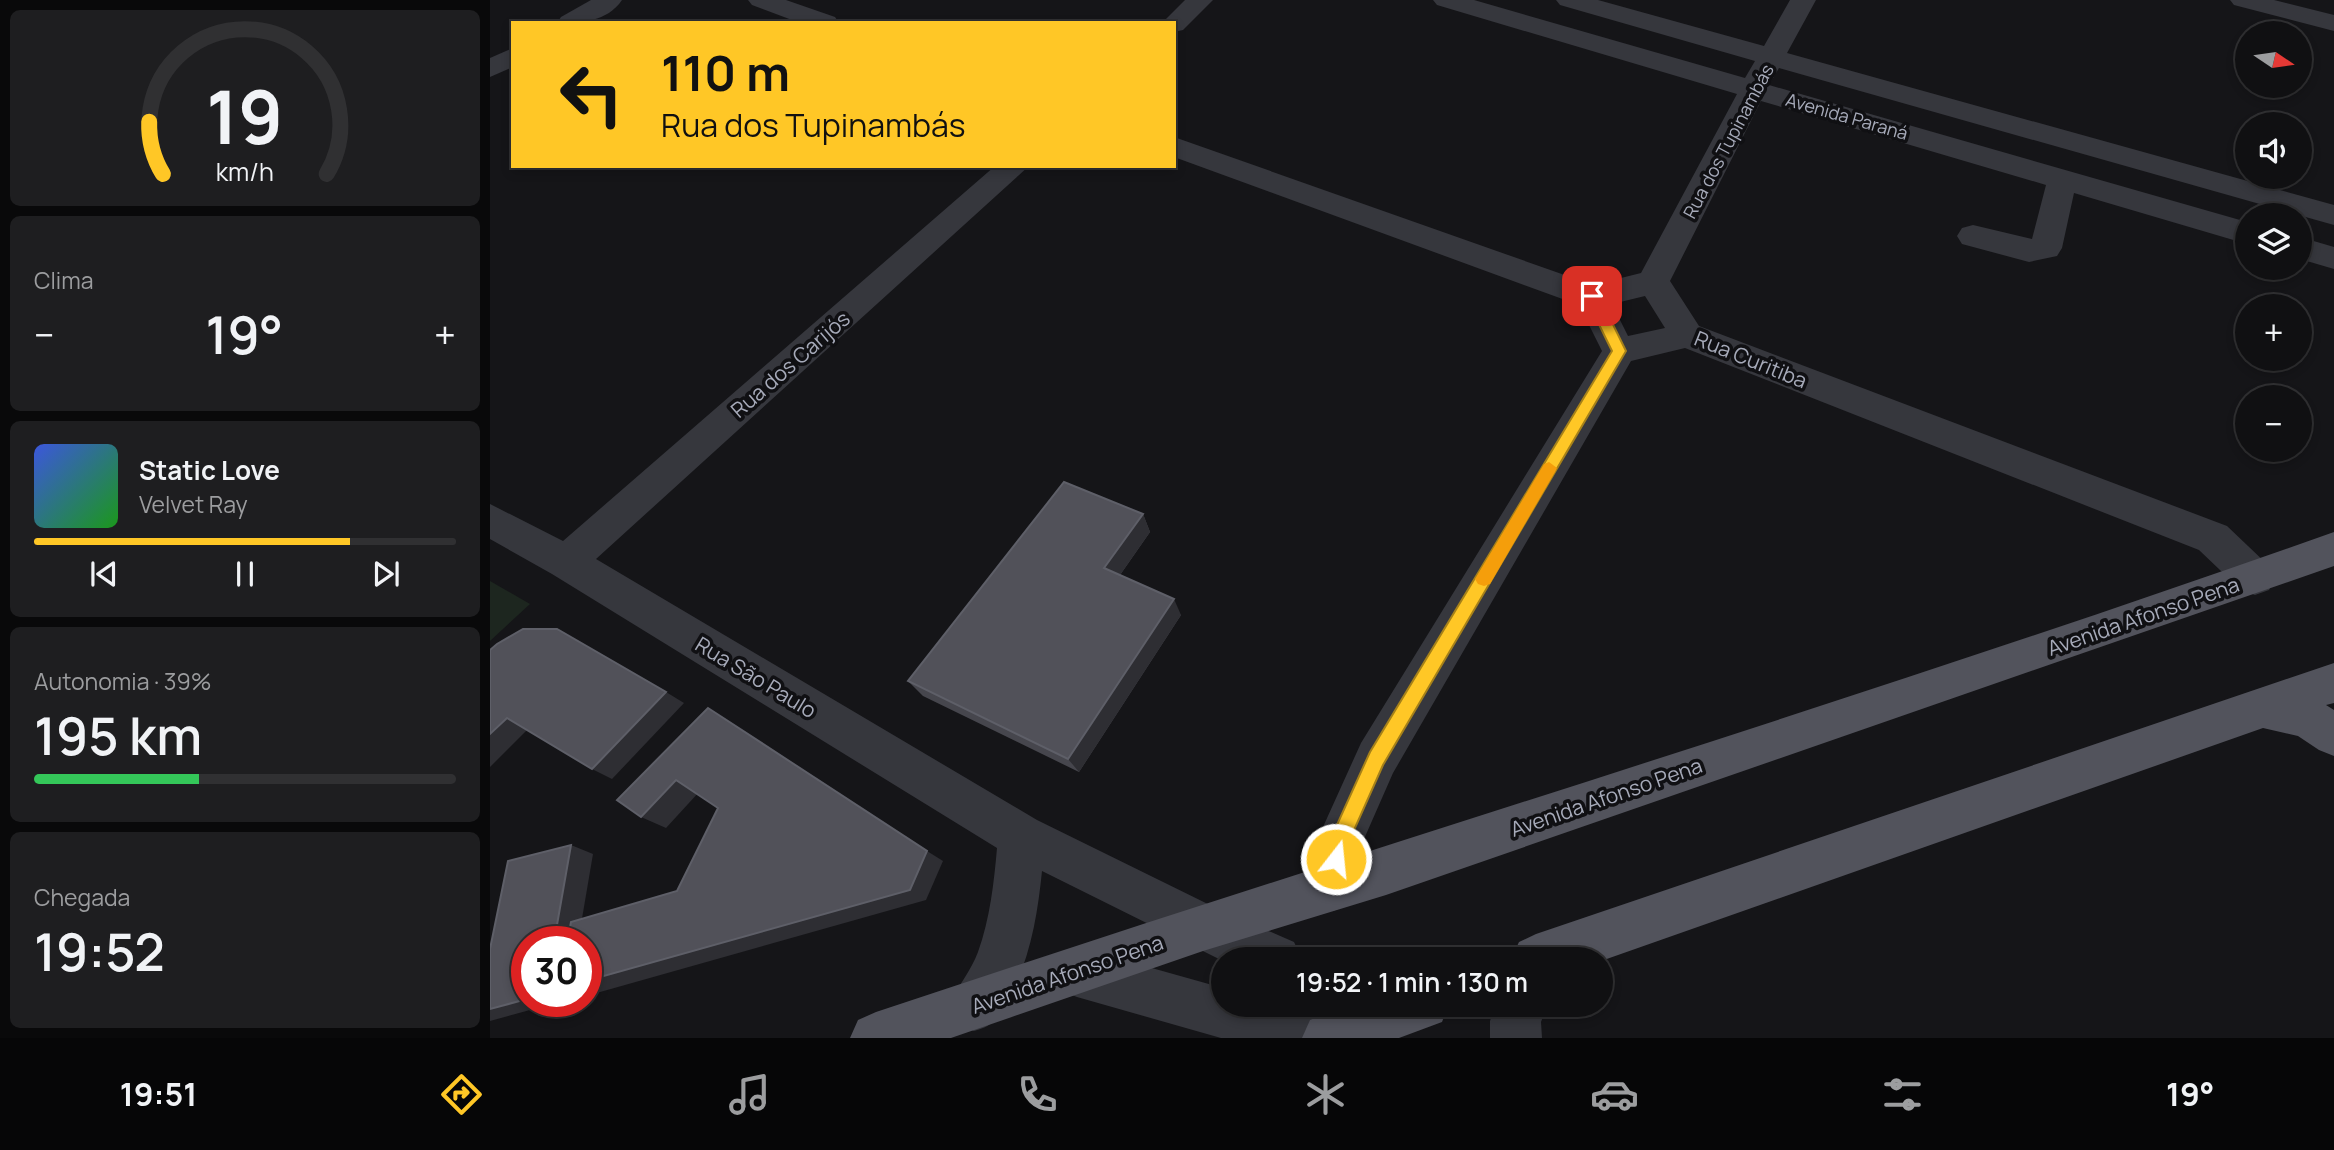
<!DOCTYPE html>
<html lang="pt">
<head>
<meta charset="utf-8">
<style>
	body { margin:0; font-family:Manrope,sans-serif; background:#1e1e20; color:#f1f3f6; height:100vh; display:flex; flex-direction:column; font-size:26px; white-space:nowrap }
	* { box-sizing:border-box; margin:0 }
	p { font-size:23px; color:#9c9d9f }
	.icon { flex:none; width:38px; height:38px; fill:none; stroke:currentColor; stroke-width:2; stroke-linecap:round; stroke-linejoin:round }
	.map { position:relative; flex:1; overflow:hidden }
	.details { display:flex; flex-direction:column; gap:10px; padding:10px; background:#09090a; width:490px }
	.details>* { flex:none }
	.hud { position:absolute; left:21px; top:21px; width:665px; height:147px; border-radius:0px; box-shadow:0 4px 10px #0003,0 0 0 2px #303032; background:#ffc726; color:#111; overflow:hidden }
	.needle { width:46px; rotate:103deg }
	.fabs { position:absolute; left:1745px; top:21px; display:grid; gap:14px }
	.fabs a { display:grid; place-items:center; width:77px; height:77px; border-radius:50%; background:#101012; box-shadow:0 4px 10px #0003,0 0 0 2px #303032; font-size:35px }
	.speed { position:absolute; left:21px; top:926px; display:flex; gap:14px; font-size:35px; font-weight:700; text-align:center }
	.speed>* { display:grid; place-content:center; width:91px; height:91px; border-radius:50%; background:#101012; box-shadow:0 4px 10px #0003,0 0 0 2px #303032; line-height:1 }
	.speed .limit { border:10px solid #d22; background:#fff; color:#111 }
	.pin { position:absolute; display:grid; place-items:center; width:60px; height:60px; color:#fff; margin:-30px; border-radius:14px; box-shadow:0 4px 10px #0006 }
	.me { position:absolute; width:77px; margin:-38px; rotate:16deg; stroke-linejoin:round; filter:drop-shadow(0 0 5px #0008) }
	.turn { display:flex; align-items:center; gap:24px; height:147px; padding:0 35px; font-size:32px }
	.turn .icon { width:91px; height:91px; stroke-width:2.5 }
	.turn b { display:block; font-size:49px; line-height:60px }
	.big { font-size:52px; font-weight:600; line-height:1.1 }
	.details .card { flex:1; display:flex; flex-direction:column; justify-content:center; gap:10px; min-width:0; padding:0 24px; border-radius:10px; background:#1e1e20 }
	.details .dial { align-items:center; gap:0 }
	.dial svg { height:182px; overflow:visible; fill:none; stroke:#303032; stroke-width:7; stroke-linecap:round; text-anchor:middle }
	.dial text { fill:#f1f3f6; stroke:none }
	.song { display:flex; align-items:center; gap:21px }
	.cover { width:84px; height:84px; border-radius:10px; background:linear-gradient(135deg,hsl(230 70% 55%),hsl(120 70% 35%)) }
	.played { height:7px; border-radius:4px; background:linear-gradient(90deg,#ffc726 75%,#303032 75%) }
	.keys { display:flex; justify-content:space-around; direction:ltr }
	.heat { display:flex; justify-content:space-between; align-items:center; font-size:38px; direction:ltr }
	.charge { height:10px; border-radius:5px; background:linear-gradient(90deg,#34c759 39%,#303032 0) }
	.trip { position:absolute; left:721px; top:947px; width:402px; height:70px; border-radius:35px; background:#101012; box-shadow:0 4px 10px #0003,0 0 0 2px #303032; font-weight:600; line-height:70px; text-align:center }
	.menu { display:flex; height:112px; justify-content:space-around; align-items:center; background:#060607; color:#9c9d9f }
	.menu .icon { width:49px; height:49px }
	.menu .selected { color:#ffc726 }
	.menu b { font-size:32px; color:#f1f3f6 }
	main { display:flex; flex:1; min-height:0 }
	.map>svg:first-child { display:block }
	.green { fill:#1d261f }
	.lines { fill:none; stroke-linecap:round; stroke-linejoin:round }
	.minor { fill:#36373d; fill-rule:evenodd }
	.major { fill:#52535c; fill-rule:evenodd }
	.wall { fill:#46464d }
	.shaded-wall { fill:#2e2e33 }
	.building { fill:#515159; stroke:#5e5f68; stroke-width:2 }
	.route { fill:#ffc726; stroke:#a68119; stroke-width:2 }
	.slow { fill:#f59e0b }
	.labels { text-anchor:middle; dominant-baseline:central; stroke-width:7; stroke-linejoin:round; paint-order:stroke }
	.far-street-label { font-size:18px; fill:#a6aab9; stroke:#101013 }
	.street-label { font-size:21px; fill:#a6aab9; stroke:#101013 }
</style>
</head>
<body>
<main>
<section class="details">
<div class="card dial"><svg viewBox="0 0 100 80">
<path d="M14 69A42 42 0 1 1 86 69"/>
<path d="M14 69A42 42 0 0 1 8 46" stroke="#ffc726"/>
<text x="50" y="56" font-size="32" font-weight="700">19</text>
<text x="50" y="72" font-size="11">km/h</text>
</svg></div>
<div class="card"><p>Clima</p>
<div class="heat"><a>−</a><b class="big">19°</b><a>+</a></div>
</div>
<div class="card">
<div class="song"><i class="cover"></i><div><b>Static Love</b><p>Velvet Ray</p></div></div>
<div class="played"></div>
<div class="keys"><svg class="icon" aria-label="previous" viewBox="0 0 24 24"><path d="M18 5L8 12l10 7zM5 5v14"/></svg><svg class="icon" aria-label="pause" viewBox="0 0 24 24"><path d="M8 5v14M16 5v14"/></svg><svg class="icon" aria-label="next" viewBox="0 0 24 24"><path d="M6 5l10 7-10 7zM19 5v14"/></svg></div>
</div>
<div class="card"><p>Autonomia · 39%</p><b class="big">195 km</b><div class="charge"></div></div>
<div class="card"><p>Chegada</p><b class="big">19:52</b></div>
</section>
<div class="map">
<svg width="1844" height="1038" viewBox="0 0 1844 1038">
	<rect width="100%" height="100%" fill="#151518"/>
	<path class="green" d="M0,581L40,604L0,641Z"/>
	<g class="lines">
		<g class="minor">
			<path d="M101,0H132C117,22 91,23 67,23L71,17Z"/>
			<path d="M258,0H296L345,17L349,23H310L262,5Z"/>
			<path d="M695,0H723L693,30L684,32V23H672Z"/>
			<path d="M943,0H984L1255,78L1265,61L1070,5L1066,0H1108L1274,46L1300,0H1326L1297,53L1844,205V225L1289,68L1279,85L1757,222V244L1584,193L1572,248L1567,256L1539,262L1472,244L1467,236L1472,228L1483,225L1542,239L1556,185L1271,101L1180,281L1209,326L1737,526L1779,566L1785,578L1779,590L1765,595L1751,590L1709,550L1195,348L1141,361L903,773L874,839L867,887L860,904L843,911L826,904L819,887L828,838L871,743L1112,351L1089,305L684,157V137L1103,285L1151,273L1247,94L947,5ZM1155,296L1175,328L1138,336L1122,304Z"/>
			<path d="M1740,0H1784L1844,15V31L1744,5Z"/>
			<path d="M23,48V67L0,77V58Z"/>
			<path d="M505,166H539L106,559L547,820L730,910L804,942L812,959L733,961L552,871C547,921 537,981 503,1021C499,1027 490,1029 484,1031L466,1024L459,1006C467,987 481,971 488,952C500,919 504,882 507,848L62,574L0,539V504L73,541Z"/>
			<path d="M1810,237L1844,247V269L1810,259Z"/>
			<path d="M587,947L733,988V1004C775,1004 800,1004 839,1020L847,1038H731L587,997L569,990L562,972L569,954Z"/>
			<path d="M1006,1004H1058L1051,1022L1052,1038H1000V1021Z"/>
		</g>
		<g class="major">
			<path d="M1844,532V566L896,895L713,951L461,1038H360L368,1020L386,1012C871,850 1362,703 1844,532Z"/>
			<path d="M1844,663V703L1836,705L1844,710V756L1829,750L1808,736L1773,728L1111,961L1021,959L1029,942L1046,934Z"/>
			<path d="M861,1004H959L952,1022L909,1038H812L820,1020Z"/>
		</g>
	</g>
	<path class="wall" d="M653,514L660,532L630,575L691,615L589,772L433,696L418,681Z"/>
	<g class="shaded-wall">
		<path d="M653,514L660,532L623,585L614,568Z"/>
		<path d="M684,599L691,615L589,772L578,759Z"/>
		<path d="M176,692L194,703L122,779L102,769Z"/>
		<path d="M17,718L38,729L0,767V734Z"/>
		<path d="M186,780L209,792L176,828L151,817Z"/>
		<path d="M81,845L103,854L88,942H64Z"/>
		<path d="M437,851L453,861L436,900L96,996V981Z"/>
		<path d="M37,999V1001H73L0,1021V1009Z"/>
	</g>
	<g class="building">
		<path d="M574,482L653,514L614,568L684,599L578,759L418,681Z"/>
		<path d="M33,629H67L176,692L102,769L17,718L0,734V650L7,644Z"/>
		<path d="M218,708L437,851L420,890L96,981V942H77L81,922L187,891L228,808L186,780L151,817L127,800Z"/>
		<path d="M81,845L64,942H37V999L0,1009V949L18,861Z"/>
	</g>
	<path class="route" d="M1102,292L1109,296L1136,351L893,765L860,839L853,865L846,868L840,865L837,859L841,838L880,752L1122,351L1095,296Z"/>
	<path class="slow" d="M1059,462L1067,468L1065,472L1000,584L994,586L988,584L985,579L1054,464Z"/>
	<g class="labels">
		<g class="far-street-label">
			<text transform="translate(1357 116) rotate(16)">Avenida Paraná</text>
			<text transform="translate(1238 141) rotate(-62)">Rua dos Tupinambás</text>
		</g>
		<g class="street-label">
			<text transform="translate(1261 359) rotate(22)">Rua Curitiba</text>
			<text transform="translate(300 364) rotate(-41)">Rua dos Carijós</text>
			<text transform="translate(1653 616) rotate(-19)">Avenida Afonso Pena</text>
			<text transform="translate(266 677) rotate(31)">Rua São Paulo</text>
			<text transform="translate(1116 797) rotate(-19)">Avenida Afonso Pena</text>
			<text transform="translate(577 974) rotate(-19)">Avenida Afonso Pena</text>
		</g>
	</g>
</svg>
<div class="fabs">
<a><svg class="needle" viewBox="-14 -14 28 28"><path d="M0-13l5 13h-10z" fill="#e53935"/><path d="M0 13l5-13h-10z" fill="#9c9d9f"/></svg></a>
<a><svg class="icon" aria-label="sound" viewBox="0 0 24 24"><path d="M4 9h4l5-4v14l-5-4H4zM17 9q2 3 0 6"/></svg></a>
<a><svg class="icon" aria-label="layers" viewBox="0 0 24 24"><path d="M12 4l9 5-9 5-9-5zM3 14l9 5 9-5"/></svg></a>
<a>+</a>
<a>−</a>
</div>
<div class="speed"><div class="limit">30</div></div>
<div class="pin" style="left:1102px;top:296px;background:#d93025"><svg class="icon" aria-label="arrive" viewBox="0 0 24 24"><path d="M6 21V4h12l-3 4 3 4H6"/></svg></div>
<svg class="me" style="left:846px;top:859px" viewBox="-20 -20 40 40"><circle r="17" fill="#ffc726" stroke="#fff" stroke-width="3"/><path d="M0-11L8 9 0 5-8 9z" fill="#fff"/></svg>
<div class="trip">19:52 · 1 min · 130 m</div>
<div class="hud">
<div class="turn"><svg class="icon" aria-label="left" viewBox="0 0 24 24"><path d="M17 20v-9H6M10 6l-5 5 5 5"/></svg><div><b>110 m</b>Rua dos Tupinambás</div></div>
</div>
</div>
</main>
<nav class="menu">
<b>19:51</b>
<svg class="icon selected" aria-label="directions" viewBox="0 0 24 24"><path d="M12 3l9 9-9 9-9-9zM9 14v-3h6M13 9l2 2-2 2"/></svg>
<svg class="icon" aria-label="music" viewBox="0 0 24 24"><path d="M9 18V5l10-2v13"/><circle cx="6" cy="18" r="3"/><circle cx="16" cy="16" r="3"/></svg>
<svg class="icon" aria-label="phone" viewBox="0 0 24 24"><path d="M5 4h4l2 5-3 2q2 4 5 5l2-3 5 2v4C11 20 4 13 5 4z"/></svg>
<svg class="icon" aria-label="climate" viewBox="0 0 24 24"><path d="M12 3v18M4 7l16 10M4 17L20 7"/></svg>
<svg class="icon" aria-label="car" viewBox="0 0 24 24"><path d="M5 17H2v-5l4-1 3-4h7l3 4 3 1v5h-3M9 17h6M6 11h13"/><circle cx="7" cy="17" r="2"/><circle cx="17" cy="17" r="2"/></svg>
<svg class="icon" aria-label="filters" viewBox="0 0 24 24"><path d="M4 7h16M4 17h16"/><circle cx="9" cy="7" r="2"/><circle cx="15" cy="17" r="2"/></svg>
<b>19°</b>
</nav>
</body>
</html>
